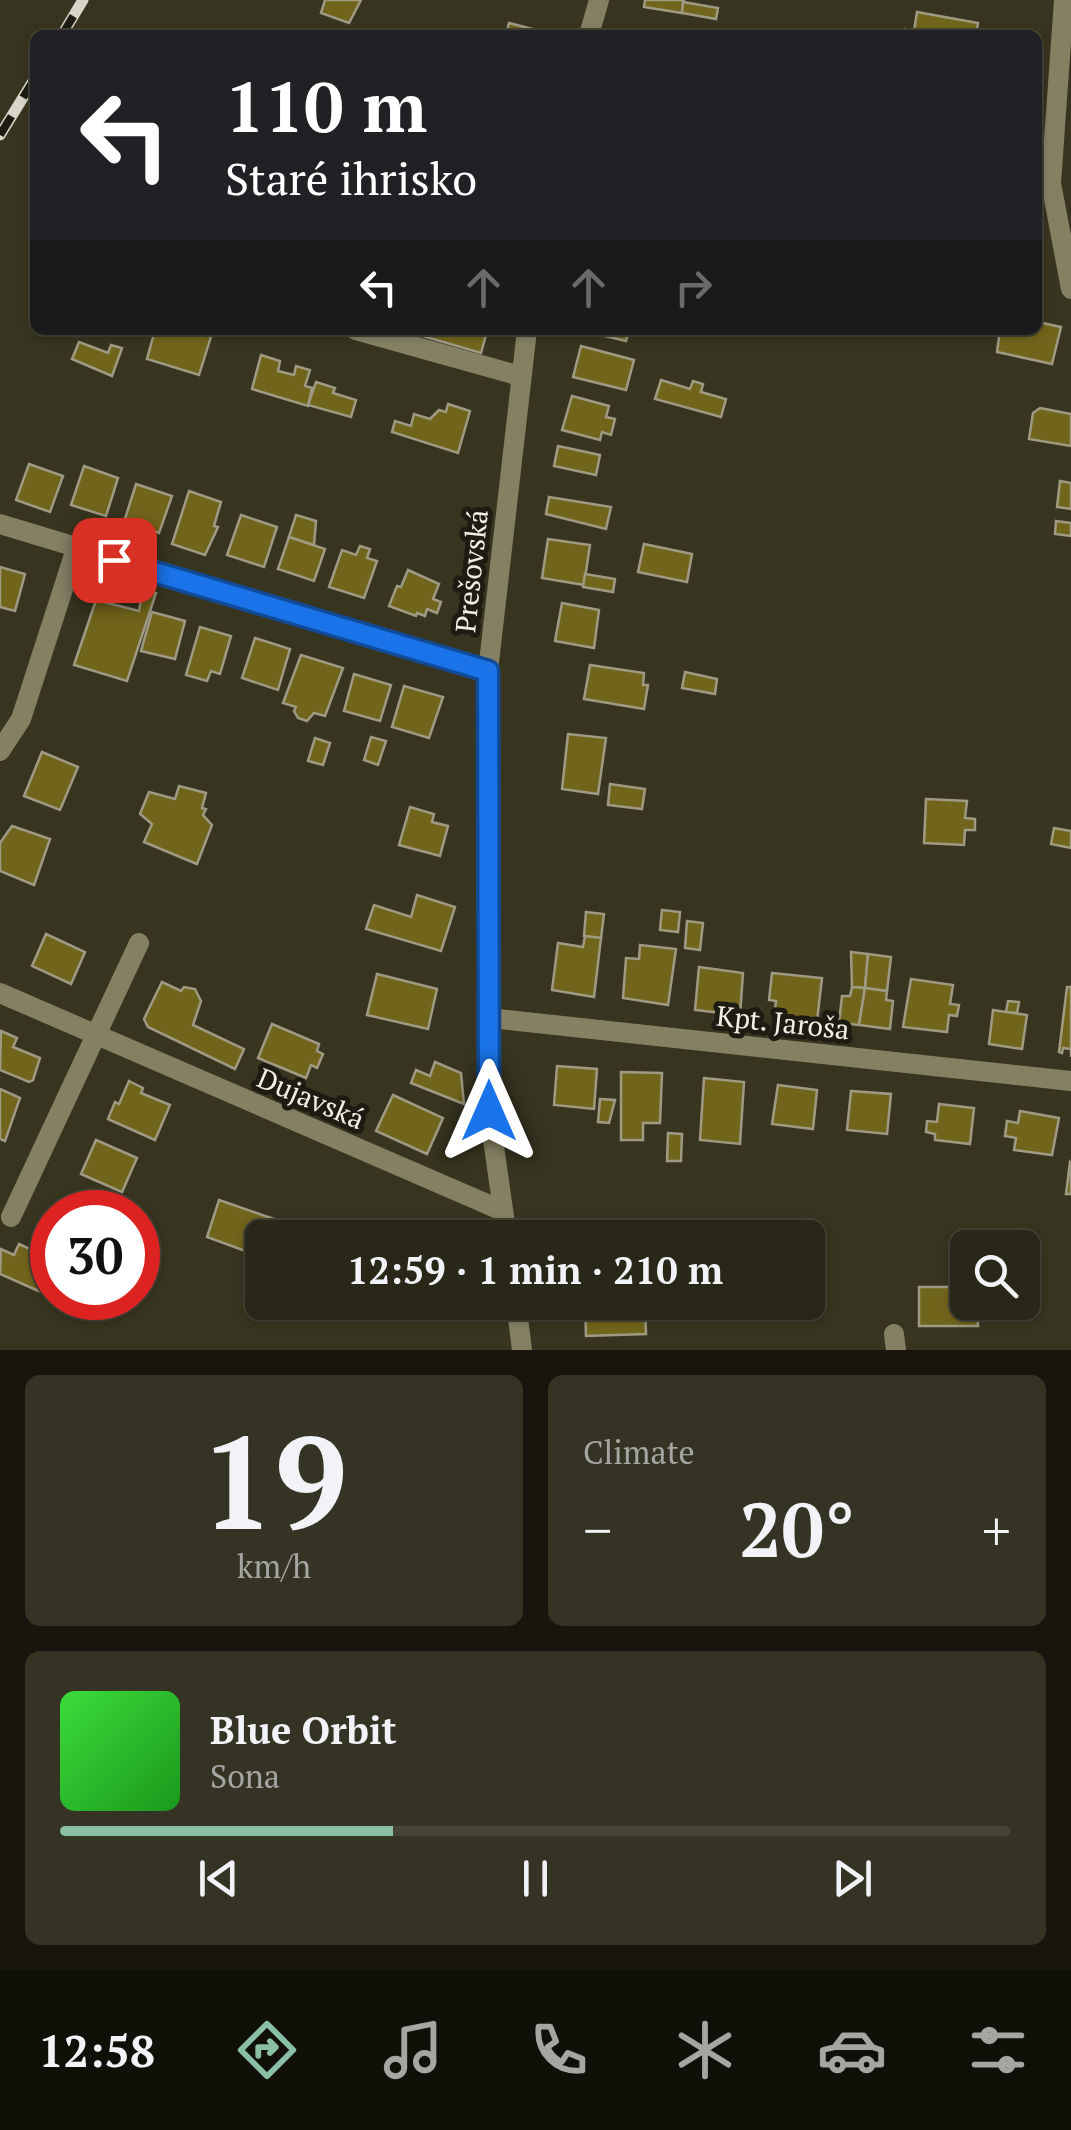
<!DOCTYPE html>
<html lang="en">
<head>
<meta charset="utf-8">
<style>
	body { margin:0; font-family:"PT Serif",serif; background:#353324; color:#f1f3f6; height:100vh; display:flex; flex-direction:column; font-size:38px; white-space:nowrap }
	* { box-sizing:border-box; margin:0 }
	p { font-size:32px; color:#a5a5a1 }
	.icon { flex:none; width:55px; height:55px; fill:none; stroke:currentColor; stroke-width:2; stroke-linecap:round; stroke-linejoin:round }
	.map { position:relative; height:1350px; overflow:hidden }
	.side { display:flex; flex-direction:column; gap:25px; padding:25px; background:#17150d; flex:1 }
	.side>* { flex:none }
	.top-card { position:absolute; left:30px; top:30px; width:1012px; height:305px; border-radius:15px; box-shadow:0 2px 8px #0004,0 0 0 2px #454436; background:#202124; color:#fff; overflow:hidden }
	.fabs { position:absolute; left:950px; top:1230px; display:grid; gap:20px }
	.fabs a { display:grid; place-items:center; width:90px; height:90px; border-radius:15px; background:#292717; box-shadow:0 2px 8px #0004,0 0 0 2px #454436; font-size:50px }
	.speed { position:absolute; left:30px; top:1190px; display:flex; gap:20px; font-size:50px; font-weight:700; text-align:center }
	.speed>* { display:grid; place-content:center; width:130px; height:130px; border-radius:50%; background:#292717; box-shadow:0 2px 8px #0004,0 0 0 2px #454436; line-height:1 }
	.speed .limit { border:15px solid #d22; background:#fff; color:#111 }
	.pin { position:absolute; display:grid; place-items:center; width:85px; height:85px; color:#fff; margin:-42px; border-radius:20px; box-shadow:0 5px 15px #0006 }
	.me { position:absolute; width:110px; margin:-55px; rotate:0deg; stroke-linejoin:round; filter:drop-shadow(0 0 8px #0008) }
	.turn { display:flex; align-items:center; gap:35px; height:210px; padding:0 30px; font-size:45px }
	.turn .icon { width:130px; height:130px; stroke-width:2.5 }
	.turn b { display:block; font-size:70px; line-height:85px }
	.lanes { display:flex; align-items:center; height:95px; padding:0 30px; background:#0003; justify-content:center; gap:50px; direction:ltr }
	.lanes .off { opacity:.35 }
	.big { font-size:75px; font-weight:700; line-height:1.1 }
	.side .tile { flex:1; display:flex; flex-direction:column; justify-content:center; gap:15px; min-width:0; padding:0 35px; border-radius:15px; background:#353324 }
	.side .dial { align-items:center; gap:0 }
	.dial b { font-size:130px; line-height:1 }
	.song { display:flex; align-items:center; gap:30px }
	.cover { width:120px; height:120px; border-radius:15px; background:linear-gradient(135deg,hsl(120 70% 55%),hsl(120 70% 35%)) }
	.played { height:10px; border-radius:5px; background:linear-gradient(90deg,#8abfa5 35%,#454436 35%) }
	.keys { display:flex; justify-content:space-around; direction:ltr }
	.heat { display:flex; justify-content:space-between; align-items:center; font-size:55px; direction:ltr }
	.side .tiles { flex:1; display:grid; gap:25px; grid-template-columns:1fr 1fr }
	.tile:last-child { grid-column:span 2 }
	.trip { position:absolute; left:245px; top:1220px; width:580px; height:100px; border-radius:15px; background:#292717; box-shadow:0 2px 8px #0004,0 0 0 2px #454436; font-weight:700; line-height:100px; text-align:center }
	.tab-bar { display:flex; height:160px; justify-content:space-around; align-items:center; background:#101009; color:#a5a5a1 }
	.tab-bar .icon { width:70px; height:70px }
	.tab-bar .active { color:#8abfa5 }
	.tab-bar b { font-size:45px; color:#f1f3f6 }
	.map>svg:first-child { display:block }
	.building { fill:#71641b; stroke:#9e9a83; stroke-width:2.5 }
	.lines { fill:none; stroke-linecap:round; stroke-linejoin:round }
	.street { stroke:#858064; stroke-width:20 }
	.rail-casing { stroke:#d8d6c8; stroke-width:11 }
	.rail { stroke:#1d1b12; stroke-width:8; stroke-dasharray:22; stroke-linecap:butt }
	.route-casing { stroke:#114b97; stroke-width:25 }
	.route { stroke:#1a73e8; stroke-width:18 }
	.labels { text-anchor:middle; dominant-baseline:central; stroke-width:10; stroke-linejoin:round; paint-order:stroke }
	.street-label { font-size:28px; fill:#f1efe2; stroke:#1d1b12 }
</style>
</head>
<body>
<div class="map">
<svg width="1071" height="1350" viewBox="0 0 1071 1350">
	<rect width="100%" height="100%" fill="#37341f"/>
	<g class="building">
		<path d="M325,0H361L349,23L321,13Z"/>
		<path d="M645,0H684L682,13L644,7Z"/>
		<path d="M683,2L718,8L716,19L682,13Z"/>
		<path d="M917,12L978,23L976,35H904L905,29L914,31Z"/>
		<path d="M509,23L548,33V35H506Z"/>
		<path d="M1038,322L1061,327L1052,364L997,352L1000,330H1038Z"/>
		<path d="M155,330H213L199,375L147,359Z"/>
		<path d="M402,330H470L486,335L481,353Z"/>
		<path d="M579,330H629L626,341Z"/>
		<path d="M79,342L108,353L111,345L122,348L112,376L72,359Z"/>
		<path d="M581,346L634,360L626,390L573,377Z"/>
		<path d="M261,355L280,361L278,371L294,375L296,366L310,370L305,386L312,388L308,406L252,389Z"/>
		<path d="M661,380L690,389L693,381L703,384L701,392L726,399L721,417L655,399Z"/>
		<path d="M316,382L335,388L333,393L356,400L351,417L308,405Z"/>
		<path d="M572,396L609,406L606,417L615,419L611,435L602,432L600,440L562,430Z"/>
		<path d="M448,404L470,411L458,453L392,432L395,421L411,426L414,414L430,419L439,410L446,412Z"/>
		<path d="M1040,408L1071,414V446L1029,439L1033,413Z"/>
		<path d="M558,446L600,455L596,475L554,466Z"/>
		<path d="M29,464L63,476L50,512L16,500Z"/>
		<path d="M84,466L118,478L106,516L71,505Z"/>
		<path d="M1060,481L1071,483V509L1057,507Z"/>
		<path d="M136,484L172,496L159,533L124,522Z"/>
		<path d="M189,491L221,502L214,526L218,527L205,555L172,544Z"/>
		<path d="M549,497L611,507L606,529L546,514Z"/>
		<path d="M241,515L277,527L264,567L227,555Z"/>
		<path d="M296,515L316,521L314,545L289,537Z"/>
		<path d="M1056,521L1071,523V536L1055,534Z"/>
		<path d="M289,537L325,549L314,581L278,569Z"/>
		<path d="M548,539L590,545L584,585L542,578Z"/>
		<path d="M644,544L692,554L687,582L638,572Z"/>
		<path d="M360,546L370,549L367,558L377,561L364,598L329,587L342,550L356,555Z"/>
		<path d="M0,567L25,574L15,611L0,607Z"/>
		<path d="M408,570L439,584L433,599L441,602L437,613L427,609L425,616L417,613L416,616L389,606L397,586L401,587Z"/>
		<path d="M585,574L615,579L613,592L583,587Z"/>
		<path d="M143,589L156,593L127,681L74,665L96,600L139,611Z"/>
		<path d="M562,603L599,610L594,648L555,641Z"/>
		<path d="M152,612L185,621L175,659L141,651Z"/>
		<path d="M200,627L231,636L220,674L211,671L207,681L186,675Z"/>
		<path d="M255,638L290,649L278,690L242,678Z"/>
		<path d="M301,655L343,668L325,716L314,713L307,721L298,718L294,711L296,707L283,703Z"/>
		<path d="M590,665L644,673L643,685H648L644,709L584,699Z"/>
		<path d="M685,672L717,679L715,694L682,688Z"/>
		<path d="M354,674L391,685L380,721L344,711Z"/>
		<path d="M404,686L443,697L429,738L392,727Z"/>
		<path d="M568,734L606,738L598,794L562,789Z"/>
		<path d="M371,737L386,741L378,765L364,760Z"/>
		<path d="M315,738L330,743L323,765L308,761Z"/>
		<path d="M42,752L78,767L60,810L24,796Z"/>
		<path d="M610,784L645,789L642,809L608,805Z"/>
		<path d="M179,786L206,793L202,808L206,809L203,815L212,825L197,864L144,842L152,824L140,814L149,792L175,799Z"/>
		<path d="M926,799L967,801L965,818L975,819V830H965L964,845L924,843Z"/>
		<path d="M410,807L434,814L432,822L448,826L440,856L399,845Z"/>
		<path d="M12,826L50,839L34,885L0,871V843Z"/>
		<path d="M1054,828L1071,831V848L1051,844Z"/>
		<path d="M417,895L455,907L441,951L366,929L374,905L411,917Z"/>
		<path d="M662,910L680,912L678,932L660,930Z"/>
		<path d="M586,912L604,914L601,938L584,936Z"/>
		<path d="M687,921L703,923L700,950L685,948Z"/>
		<path d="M46,934L85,952L71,984L32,966Z"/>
		<path d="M585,936L601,938L594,997L552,990L558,943L583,947Z"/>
		<path d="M640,945L676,949L668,1005L623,998L626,958L639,959Z"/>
		<path d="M851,952L868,954L865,988L852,987Z"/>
		<path d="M868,954L891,957L887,991L865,988Z"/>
		<path d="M699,967L743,973L740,1015L695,1010Z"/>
		<path d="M772,973L822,978L817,1021L774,1016L776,1001L769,1000Z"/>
		<path d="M377,974L437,989L428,1029L367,1015Z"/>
		<path d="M911,979L953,985L950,1004L959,1005L957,1016L949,1015L947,1032L903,1027Z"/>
		<path d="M162,982L181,991L184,987L195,989L201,1001L193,1025L244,1049L235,1069L148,1027L144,1019Z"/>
		<path d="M852,987L865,988L859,1025L839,1023L842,996H850Z"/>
		<path d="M1067,987H1071V1057V1049L1063,1048L1062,1053L1059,1052Z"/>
		<path d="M865,988L887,991L886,1000L893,1001L890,1029L859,1025Z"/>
		<path d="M1008,1001L1019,1002L1017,1013L1006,1012Z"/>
		<path d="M993,1010L1027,1015L1022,1049L989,1044Z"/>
		<path d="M272,1024L319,1044L317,1051L323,1054L317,1068L311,1065L306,1078L258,1058Z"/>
		<path d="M1,1031L17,1038L13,1047L40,1058L33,1080L29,1082L0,1070Z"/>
		<path d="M435,1062L461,1073L464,1104L411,1083L416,1070L430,1076Z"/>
		<path d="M557,1066L597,1069L594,1109L554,1105Z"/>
		<path d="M621,1072L662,1073L660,1123H643V1140H621Z"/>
		<path d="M704,1078L744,1082L740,1144L700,1140Z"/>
		<path d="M129,1081L143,1088L141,1093L170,1105L155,1140L108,1119L115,1102L119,1104Z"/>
		<path d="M778,1085L817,1090L813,1129L772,1124Z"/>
		<path d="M0,1089L20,1098L5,1141L0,1139Z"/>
		<path d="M851,1091L891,1094L887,1134L847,1130Z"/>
		<path d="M393,1095L443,1118L427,1154L376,1131Z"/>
		<path d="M600,1099L615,1100L609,1123L598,1122Z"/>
		<path d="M939,1104L974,1108L970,1144L935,1140V1134L926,1132L927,1121L937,1122Z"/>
		<path d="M1020,1111L1059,1118L1052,1155L1014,1150L1016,1138L1005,1136L1007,1121L1018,1123Z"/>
		<path d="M668,1133L682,1134L681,1161H667Z"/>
		<path d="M96,1140L137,1158L122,1192L81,1174Z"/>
		<path d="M1070,1162L1071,1163V1194H1066Z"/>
		<path d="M73,1198L107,1212H66Z"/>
		<path d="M219,1200L277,1220L270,1238H262V1257L207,1237Z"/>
		<path d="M277,1220L315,1234L313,1238H270Z"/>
		<path d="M19,1244L52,1259V1297L0,1274L1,1249L14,1255Z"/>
		<path d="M919,1287H968V1302H978V1326H919Z"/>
		<path d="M396,1302H464L465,1312L398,1320Z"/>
		<path d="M585,1302H645L646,1334L586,1336Z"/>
	</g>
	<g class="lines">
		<g class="street">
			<path d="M1064,0L1051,183L1071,289"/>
			<path d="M589,35L599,0"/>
			<path d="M356,330L520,376"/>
			<path d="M0,524L488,671"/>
			<path d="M0,751L21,719L76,549"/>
			<path d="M0,993L503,1211"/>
			<path d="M489,1018L1071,1081"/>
			<path d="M11,1217L139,943"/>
			<path d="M507,1238L489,1111L488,671L527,330"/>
			<path d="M516,1302L522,1350"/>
			<path d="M894,1334L896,1350"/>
		</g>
		<defs>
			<g id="rail">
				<path d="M62,35L83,0"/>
				<path d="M0,135L35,78"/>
			</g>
		</defs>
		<use href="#rail" class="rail-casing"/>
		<use href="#rail" class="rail"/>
	</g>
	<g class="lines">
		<defs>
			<path id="route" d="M114,560L488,671L489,1111"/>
		</defs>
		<use href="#route" class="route-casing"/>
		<use href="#route" class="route"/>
	</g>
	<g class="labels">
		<g class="street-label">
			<text transform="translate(471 571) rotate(-84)">Prešovská</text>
			<text transform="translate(783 1022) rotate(6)">Kpt. Jaroša</text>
			<text transform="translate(311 1098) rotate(23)">Dujavská</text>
		</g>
	</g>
</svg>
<div class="fabs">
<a><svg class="icon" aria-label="search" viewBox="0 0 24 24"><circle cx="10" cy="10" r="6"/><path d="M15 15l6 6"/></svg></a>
</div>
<div class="speed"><div class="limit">30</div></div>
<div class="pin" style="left:114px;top:560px;background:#d93025"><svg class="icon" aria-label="arrive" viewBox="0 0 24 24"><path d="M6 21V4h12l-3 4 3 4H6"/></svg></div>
<svg class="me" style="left:489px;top:1111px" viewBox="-20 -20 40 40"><path d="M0-17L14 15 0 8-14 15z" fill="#1a73e8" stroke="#fff" stroke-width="4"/></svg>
<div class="trip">12:59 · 1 min · 210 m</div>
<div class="top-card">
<div class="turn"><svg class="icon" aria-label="left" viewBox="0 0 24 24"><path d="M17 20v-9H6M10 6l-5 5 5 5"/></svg><div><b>110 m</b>Staré ihrisko</div></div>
<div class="lanes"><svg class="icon" aria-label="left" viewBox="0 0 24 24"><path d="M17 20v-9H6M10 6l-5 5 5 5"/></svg><svg class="icon off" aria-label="ahead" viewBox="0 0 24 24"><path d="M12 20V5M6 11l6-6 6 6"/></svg><svg class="icon off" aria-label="ahead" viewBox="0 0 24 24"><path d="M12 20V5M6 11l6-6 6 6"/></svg><svg class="icon off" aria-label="right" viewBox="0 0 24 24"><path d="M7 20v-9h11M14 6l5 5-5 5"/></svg></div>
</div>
</div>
<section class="side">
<div class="tiles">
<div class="tile dial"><b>19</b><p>km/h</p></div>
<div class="tile"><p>Climate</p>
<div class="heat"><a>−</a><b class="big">20°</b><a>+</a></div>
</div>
<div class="tile">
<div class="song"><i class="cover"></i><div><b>Blue Orbit</b><p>Sona</p></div></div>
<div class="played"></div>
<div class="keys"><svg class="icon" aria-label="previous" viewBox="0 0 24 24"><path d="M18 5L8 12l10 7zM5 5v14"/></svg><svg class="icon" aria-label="pause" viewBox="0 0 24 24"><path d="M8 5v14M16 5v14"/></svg><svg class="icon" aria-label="next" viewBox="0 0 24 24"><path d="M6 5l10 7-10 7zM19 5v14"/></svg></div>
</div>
</div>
</section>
<nav class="tab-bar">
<b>12:58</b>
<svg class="icon active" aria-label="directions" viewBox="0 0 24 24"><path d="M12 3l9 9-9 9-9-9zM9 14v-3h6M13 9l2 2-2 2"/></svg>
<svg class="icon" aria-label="music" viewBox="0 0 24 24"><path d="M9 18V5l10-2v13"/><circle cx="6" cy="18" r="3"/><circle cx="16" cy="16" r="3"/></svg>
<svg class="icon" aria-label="phone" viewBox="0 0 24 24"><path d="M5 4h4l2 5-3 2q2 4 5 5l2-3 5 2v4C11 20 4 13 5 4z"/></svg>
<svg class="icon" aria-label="climate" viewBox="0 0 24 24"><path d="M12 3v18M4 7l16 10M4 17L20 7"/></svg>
<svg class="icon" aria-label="car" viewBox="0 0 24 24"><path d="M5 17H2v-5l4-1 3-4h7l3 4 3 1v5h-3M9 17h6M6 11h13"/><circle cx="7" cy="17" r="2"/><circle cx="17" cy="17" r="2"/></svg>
<svg class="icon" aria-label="filters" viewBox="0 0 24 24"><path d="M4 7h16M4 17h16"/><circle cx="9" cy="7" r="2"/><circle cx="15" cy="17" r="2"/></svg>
</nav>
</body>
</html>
